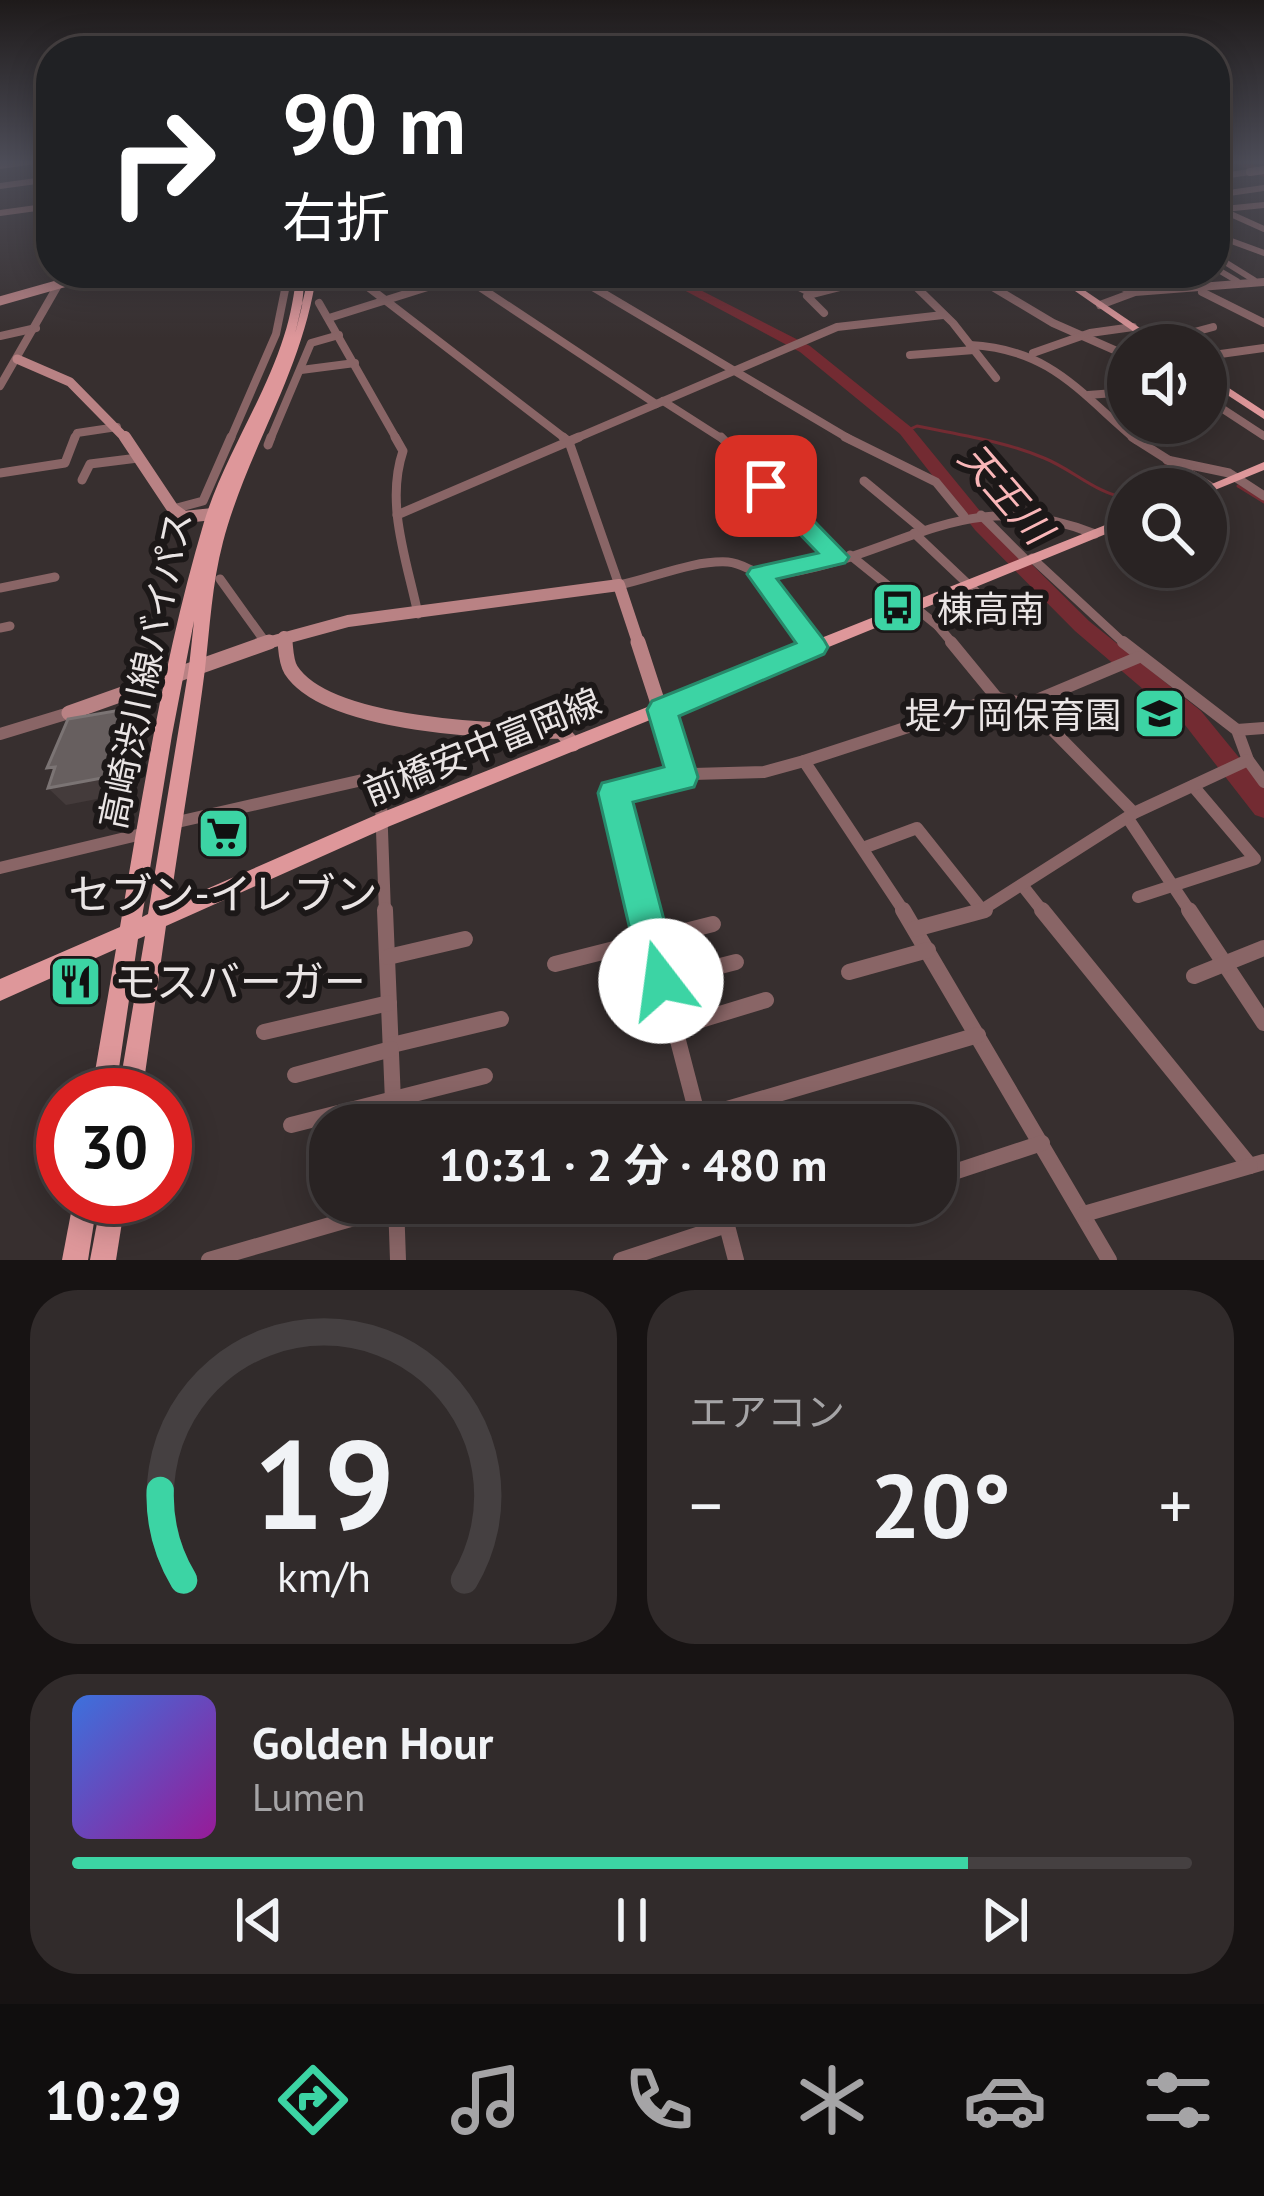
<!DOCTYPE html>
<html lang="ja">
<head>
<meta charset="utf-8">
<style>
	body { margin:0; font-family:"PT Sans","Noto Sans JP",sans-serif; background:#312b2b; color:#f1f3f6; height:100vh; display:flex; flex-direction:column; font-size:45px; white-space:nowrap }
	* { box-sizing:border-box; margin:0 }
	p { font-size:39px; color:#a5a4a6 }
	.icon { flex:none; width:66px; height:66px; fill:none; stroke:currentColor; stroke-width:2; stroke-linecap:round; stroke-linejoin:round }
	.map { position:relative; height:1260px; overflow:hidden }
	.side { display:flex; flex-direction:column; gap:30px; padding:30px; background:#171313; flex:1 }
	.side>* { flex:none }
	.top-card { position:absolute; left:36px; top:36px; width:1194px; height:252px; border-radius:48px; box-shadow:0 6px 30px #0003,0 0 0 3px #454041; background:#202124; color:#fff; overflow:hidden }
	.buttons { position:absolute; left:1107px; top:324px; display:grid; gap:24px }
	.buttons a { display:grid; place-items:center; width:120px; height:120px; border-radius:50%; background:#292323; box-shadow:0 6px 30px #0003,0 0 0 3px #454041; font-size:60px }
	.speed { position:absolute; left:36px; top:1068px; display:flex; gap:24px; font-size:60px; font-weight:700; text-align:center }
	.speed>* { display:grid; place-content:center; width:156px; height:156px; border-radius:50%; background:#292323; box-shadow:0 6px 30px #0003,0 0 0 3px #454041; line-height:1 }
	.speed .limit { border:18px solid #d22; background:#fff; color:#111 }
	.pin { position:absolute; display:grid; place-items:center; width:102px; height:102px; color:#fff; margin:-51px; border-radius:24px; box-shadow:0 6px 18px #0006 }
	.me { position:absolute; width:132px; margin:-66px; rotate:345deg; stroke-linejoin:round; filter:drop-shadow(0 0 9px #0008) }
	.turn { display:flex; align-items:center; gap:42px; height:252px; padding:0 48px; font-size:54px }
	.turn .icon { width:156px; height:156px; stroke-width:2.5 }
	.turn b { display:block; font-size:84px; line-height:102px }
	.big { font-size:90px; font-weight:700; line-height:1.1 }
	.side .widget { flex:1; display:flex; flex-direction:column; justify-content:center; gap:18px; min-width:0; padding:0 42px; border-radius:48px; background:#312b2b }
	.side .dial { align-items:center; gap:0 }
	.dial svg { height:312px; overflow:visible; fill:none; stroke:#454041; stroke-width:7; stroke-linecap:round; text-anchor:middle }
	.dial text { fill:#f1f3f6; stroke:none }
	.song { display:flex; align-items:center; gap:36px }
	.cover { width:144px; height:144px; border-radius:18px; background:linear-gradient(135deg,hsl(220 70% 55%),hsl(300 70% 35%)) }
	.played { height:12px; border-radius:6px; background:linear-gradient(90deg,#3cd4a4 80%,#454041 80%) }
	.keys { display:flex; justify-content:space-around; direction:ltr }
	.heat { display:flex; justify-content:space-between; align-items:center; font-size:66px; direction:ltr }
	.side .tiles { flex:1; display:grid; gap:30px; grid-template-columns:1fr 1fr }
	.widget:last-child { grid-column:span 2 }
	.trip { position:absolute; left:309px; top:1104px; width:648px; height:120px; border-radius:48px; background:#292323; box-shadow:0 6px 30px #0003,0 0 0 3px #454041; font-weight:700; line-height:120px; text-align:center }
	.menu { display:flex; height:192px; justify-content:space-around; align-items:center; background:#100e0e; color:#a5a4a6 }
	.menu .icon { width:84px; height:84px }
	.menu .on { color:#3cd4a4 }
	.menu b { font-size:54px; color:#f1f3f6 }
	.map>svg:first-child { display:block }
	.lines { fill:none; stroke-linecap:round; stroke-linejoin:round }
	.stream { stroke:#732b32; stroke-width:3 }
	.river { fill:#732b32; fill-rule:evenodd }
	.street-far4 { stroke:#896566; stroke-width:6 }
	.street-far3 { stroke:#896566; stroke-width:8 }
	.street-far2 { stroke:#896566; stroke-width:9 }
	.street-far1 { stroke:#896566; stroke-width:12 }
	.street { stroke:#896566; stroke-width:16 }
	.secondary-far3 { stroke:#b98284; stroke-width:8 }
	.secondary-far2 { stroke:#b98284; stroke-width:9 }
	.secondary-far1 { stroke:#b98284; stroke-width:12 }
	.secondary { stroke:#b98284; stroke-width:15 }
	.primary { fill:#de979a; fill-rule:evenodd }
	.shaded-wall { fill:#443b3b }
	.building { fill:#675f5f; stroke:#7b7474; stroke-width:3 }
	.route { fill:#3cd4a4; stroke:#278a6b; stroke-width:3 }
	.labels { text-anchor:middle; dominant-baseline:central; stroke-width:12; stroke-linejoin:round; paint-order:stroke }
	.poi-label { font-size:36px; fill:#eae5e5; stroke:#1c1818; text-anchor:start }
	.street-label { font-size:36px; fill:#eae5e5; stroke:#1c1818 }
	.water-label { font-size:39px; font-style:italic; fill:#fab7b9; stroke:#1c1818 }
	.near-poi-label { font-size:42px; fill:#eae5e5; stroke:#1c1818 }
</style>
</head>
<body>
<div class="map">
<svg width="1264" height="1260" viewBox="0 0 1264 1260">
	<rect width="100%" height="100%" fill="#372f2f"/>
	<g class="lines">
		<g class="stream">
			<path d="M906,431L917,426C960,435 1004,441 1044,458C1072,469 1098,495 1128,498"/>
			<path d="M1238,486L1264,502"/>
			<path d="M1146,489L1165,466"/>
		</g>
		<g class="river">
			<path d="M1232,161H1245L1264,170V177Z"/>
			<path d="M652,273H667L810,346L912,428L989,522L1089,621L1201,711L1264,788V818L1255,815L1185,725L1075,631L975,530L900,434L800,352Z"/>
		</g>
		<g class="street-far4">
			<path d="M1215,162L1224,161"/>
			<path d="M0,166L34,161"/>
			<path d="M1215,177L1250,172"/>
			<path d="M0,186L51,179"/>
			<path d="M1215,195L1264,188"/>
			<path d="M1215,207L1264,229"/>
			<path d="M1224,209L1264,205"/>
			<path d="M0,213L51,206"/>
			<path d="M1215,235L1264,253"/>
			<path d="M1215,246L1223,249"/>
			<path d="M1225,262L1254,280"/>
			<path d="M1215,268L1237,281"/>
			<path d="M350,273L363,283"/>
			<path d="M458,273L473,283"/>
			<path d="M568,273L586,283"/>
			<path d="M768,273L782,278L805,273"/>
			<path d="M834,273L846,283"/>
			<path d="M901,273L912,283"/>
			<path d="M969,273L986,283"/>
			<path d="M1089,273L1113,283"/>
			<path d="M782,278L788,283"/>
			<path d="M60,283L64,273"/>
			<path d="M287,283L289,273"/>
			<path d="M440,283L473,273"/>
			<path d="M846,283L906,276"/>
			<path d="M1248,283L1264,282"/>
		</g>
		<g class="street-far3">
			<path d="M359,280L567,440"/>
			<path d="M469,280L656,404"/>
			<path d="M581,280L851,440"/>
			<path d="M785,280L813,294L848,285L842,280"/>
			<path d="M909,280L953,323L996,378"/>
			<path d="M981,280L1053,323L1128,356"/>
			<path d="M1106,280L1132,291"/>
			<path d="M846,283L870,280"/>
			<path d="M1202,292L1264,323"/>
			<path d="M807,296L824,313"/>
			<path d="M319,303L397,440"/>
			<path d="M1100,305L1135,292L1264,282"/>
			<path d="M329,318L450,280"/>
			<path d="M0,336L36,328"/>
			<path d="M970,345C1050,349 1079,392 1136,440"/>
			<path d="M1206,345L1187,334L1213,327"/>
			<path d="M1033,353L1090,333L1133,327"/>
			<path d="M910,355L974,350"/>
			<path d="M1206,356L1264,348"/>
			<path d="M301,370L355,363"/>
			<path d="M0,386L61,280"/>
			<path d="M1088,395L1128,392"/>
			<path d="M1206,398L1264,436"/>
			<path d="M663,401L724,440"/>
			<path d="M74,440L77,433L117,427"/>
			<path d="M230,440L276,334L287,280"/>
			<path d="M270,440L311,343L339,335"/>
			<path d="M572,440L837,327L943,315"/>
		</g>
		<g class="street-far2">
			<path d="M395,437L403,451C385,504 407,561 418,614"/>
			<path d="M563,437L569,442L619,585C653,578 693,560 728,562C744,563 755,576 772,575C897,561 961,480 1095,534"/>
			<path d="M721,437L836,557"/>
			<path d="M845,437L936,482L964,516"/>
			<path d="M1132,437L1211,487"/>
			<path d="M268,445L271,437"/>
			<path d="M1167,460L1229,473L1264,496"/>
			<path d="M0,473L65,463L75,437"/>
			<path d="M82,480L90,464L138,458"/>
			<path d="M864,481L923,530"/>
			<path d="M173,509L203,501L231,437"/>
			<path d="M397,515L579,437"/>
			<path d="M981,515L1026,560"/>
			<path d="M914,533L990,605L938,626"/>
			<path d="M850,555L938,626L954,645"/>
			<path d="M1032,558L1126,645"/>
			<path d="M760,575L813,645"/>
			<path d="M220,579L266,643"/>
			<path d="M0,588L55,577"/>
			<path d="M0,628L10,626"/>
		</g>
		<g class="street-far1">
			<path d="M811,642L814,647"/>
			<path d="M951,642L997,698L1027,704L1134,813"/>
			<path d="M1123,642L1237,730L1248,760L1264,782"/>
			<path d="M1027,704L1139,657"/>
			<path d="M1237,730L1264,728"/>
			<path d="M0,734L69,713"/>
			<path d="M804,761L997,698"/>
			<path d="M1129,820L1191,913"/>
			<path d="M173,823L380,776L385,913"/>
			<path d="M863,848L917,828L983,911"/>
			<path d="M0,868L146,833"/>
			<path d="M1022,885L1044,913"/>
			<path d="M1138,897L1255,859L1193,786"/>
			<path d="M645,913L614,793L693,774L764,772L804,761L905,913"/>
			<path d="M977,913L1134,813L1248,760"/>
		</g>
		<g class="street">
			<path d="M385,910L394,1125"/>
			<path d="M644,910L700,1125"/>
			<path d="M903,910L1109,1260"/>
			<path d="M1042,910L1250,1166L1264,1162"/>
			<path d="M1189,910L1264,1023"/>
			<path d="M915,929L985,910"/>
			<path d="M388,957L465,939"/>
			<path d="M555,964L713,924"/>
			<path d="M849,972L928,950"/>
			<path d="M1194,976L1264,948"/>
			<path d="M661,981L736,962"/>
			<path d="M674,1028L766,1000"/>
			<path d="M264,1032L389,1003"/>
			<path d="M392,1045L501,1019"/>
			<path d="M295,1075L391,1049"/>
			<path d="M291,1125L485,1076"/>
			<path d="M673,1125L978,1035"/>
			<path d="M936,1178L1042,1143"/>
			<path d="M396,1203L398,1260"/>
			<path d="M721,1203L736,1260"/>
			<path d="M1084,1214L1250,1166"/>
			<path d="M209,1260L406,1203"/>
			<path d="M621,1260L727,1225"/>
		</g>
		<g class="secondary-far3">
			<path d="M1250,172L1264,170"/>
			<path d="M63,283L100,273"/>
		</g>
		<g class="secondary-far2">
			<path d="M0,301L74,280"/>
			<path d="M17,359L70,382L127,440"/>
		</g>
		<g class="secondary-far1">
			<path d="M125,437L173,509L184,517L213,514"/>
			<path d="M284,637L285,645"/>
			<path d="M260,645L348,621L619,585L639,645"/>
		</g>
		<g class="secondary">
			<path d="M285,642C286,651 286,662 291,670C328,727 500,732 561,731L573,744"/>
			<path d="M638,642L682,777"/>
			<path d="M69,713L269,642"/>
		</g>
		<g class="primary">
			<path d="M297,273H305L302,306L295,334L307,283L311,280L315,283C299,378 247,451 223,542C212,584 210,626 205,669C195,748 181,826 170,905L378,814L1128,516V525L390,826L166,926L142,1095H118L145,936L138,939L115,1095H91L116,949L0,1001V979L120,927C143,791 165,653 204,522C224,457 264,400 284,336C291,315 294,294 297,273ZM194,621L189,667L148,914L142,917L172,735Z"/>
			<path d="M1049,273H1059L1165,345H1153Z"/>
			<path d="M1206,373L1264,411V419L1206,381Z"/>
			<path d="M1264,462V470L1210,492L1206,493V489H1200Z"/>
			<path d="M74,1197H98L88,1260H62Z"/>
			<path d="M102,1197H126L116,1260H90Z"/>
		</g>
	</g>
	<path class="shaded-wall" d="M121,710L135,728L139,753L128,793L66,805L48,788Z"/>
	<path class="building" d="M121,710L125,735L113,776L48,788L55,767L47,768L68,719Z"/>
	<linearGradient id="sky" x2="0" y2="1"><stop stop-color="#1e1a1a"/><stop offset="0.48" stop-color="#4d4d58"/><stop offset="1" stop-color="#4d4d58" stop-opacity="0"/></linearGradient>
	<rect width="1264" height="338" fill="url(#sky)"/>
	<path class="route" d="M766,479L775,481L849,557L845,563L777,579L824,640L828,647L824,654L679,716L698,777L694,787L633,802L680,981L675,994L661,1000L648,994L642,981L598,793L602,783L664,767L647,710L652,701L796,643L747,574L751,568L818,553L758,491V481Z"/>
	<defs>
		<symbol id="bus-square" viewBox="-11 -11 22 22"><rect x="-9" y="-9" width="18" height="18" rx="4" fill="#3cd4a4" stroke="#1c1818"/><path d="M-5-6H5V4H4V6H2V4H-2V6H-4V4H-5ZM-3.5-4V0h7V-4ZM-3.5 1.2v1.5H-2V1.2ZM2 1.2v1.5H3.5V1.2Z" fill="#111"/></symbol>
		<symbol id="school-square" viewBox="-11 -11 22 22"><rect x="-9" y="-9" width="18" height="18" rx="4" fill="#3cd4a4" stroke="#1c1818"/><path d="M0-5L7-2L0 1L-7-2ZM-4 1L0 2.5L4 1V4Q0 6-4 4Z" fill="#111"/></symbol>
		<symbol id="supermarket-square" viewBox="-11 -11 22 22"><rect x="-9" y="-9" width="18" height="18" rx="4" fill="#3cd4a4" stroke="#1c1818"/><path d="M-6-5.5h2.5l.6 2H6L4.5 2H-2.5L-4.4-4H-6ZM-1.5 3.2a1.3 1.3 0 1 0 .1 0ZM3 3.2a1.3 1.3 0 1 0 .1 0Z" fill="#111"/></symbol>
		<symbol id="restaurant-square" viewBox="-11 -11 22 22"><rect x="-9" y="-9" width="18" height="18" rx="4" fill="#3cd4a4" stroke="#1c1818"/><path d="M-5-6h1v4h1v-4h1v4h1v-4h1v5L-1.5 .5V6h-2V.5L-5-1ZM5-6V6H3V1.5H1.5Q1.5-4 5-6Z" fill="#111"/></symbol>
	</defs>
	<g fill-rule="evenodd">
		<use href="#bus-square" x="868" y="578" width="59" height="59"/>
		<use href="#school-square" x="1130" y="684" width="59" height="59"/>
		<use href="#supermarket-square" x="194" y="804" width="59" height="59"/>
		<use href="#restaurant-square" x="46" y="952" width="59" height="59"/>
	</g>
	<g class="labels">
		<g class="poi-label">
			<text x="937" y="608">棟高南</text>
			<text x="1121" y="714" text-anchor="end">堤ケ岡保育園</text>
		</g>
		<g class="street-label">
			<text transform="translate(145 670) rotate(-78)">高崎渋川線バイパス</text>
			<text transform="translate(482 746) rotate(-22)">前橋安中富岡線</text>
		</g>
		<g class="water-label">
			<text transform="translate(1006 493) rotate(49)">天王川</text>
		</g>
		<g class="near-poi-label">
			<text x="223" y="893">セブン-イレブン</text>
			<text x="114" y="981" text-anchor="start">モスバーガー</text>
		</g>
	</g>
</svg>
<div class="buttons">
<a><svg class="icon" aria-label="sound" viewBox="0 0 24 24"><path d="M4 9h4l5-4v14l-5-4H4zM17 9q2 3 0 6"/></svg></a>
<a><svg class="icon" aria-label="search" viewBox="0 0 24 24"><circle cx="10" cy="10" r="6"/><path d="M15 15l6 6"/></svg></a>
</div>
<div class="speed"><div class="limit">30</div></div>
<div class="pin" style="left:766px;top:486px;background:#d93025"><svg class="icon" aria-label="arrive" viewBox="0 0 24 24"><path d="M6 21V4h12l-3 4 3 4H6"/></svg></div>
<svg class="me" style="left:661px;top:981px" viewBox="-20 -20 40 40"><circle r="19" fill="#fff"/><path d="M0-13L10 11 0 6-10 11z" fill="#3cd4a4"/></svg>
<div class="trip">10:31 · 2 分 · 480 m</div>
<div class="top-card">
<div class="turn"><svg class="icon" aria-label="right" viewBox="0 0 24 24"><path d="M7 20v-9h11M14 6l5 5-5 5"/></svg><div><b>90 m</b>右折</div></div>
</div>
</div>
<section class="side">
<div class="tiles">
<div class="widget dial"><svg viewBox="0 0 100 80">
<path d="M14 69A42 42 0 1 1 86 69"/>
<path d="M14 69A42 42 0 0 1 8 46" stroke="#3cd4a4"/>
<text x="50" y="56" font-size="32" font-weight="700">19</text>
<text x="50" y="72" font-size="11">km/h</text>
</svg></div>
<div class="widget"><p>エアコン</p>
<div class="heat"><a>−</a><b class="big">20°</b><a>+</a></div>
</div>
<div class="widget">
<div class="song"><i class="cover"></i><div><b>Golden Hour</b><p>Lumen</p></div></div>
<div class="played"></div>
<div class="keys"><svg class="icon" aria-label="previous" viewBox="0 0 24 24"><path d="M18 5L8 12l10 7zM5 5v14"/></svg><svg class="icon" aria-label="pause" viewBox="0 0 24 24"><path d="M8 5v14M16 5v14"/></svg><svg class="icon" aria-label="next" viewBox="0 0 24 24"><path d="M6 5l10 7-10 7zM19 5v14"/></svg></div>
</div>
</div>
</section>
<nav class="menu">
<b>10:29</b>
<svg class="icon on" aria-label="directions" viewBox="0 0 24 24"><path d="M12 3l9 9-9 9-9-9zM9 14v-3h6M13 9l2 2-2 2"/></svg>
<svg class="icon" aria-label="music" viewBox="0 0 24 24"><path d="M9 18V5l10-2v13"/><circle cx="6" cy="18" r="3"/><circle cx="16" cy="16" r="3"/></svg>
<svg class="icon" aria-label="phone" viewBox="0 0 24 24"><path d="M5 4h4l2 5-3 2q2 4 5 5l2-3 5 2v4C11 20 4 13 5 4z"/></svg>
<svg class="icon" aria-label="climate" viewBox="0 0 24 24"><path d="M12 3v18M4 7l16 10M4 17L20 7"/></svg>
<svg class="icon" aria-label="car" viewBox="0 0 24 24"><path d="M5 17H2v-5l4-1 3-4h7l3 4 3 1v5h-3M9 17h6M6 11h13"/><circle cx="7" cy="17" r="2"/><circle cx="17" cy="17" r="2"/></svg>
<svg class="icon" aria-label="filters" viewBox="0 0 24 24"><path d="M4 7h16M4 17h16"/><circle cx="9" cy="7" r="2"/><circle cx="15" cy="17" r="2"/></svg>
</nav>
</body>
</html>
